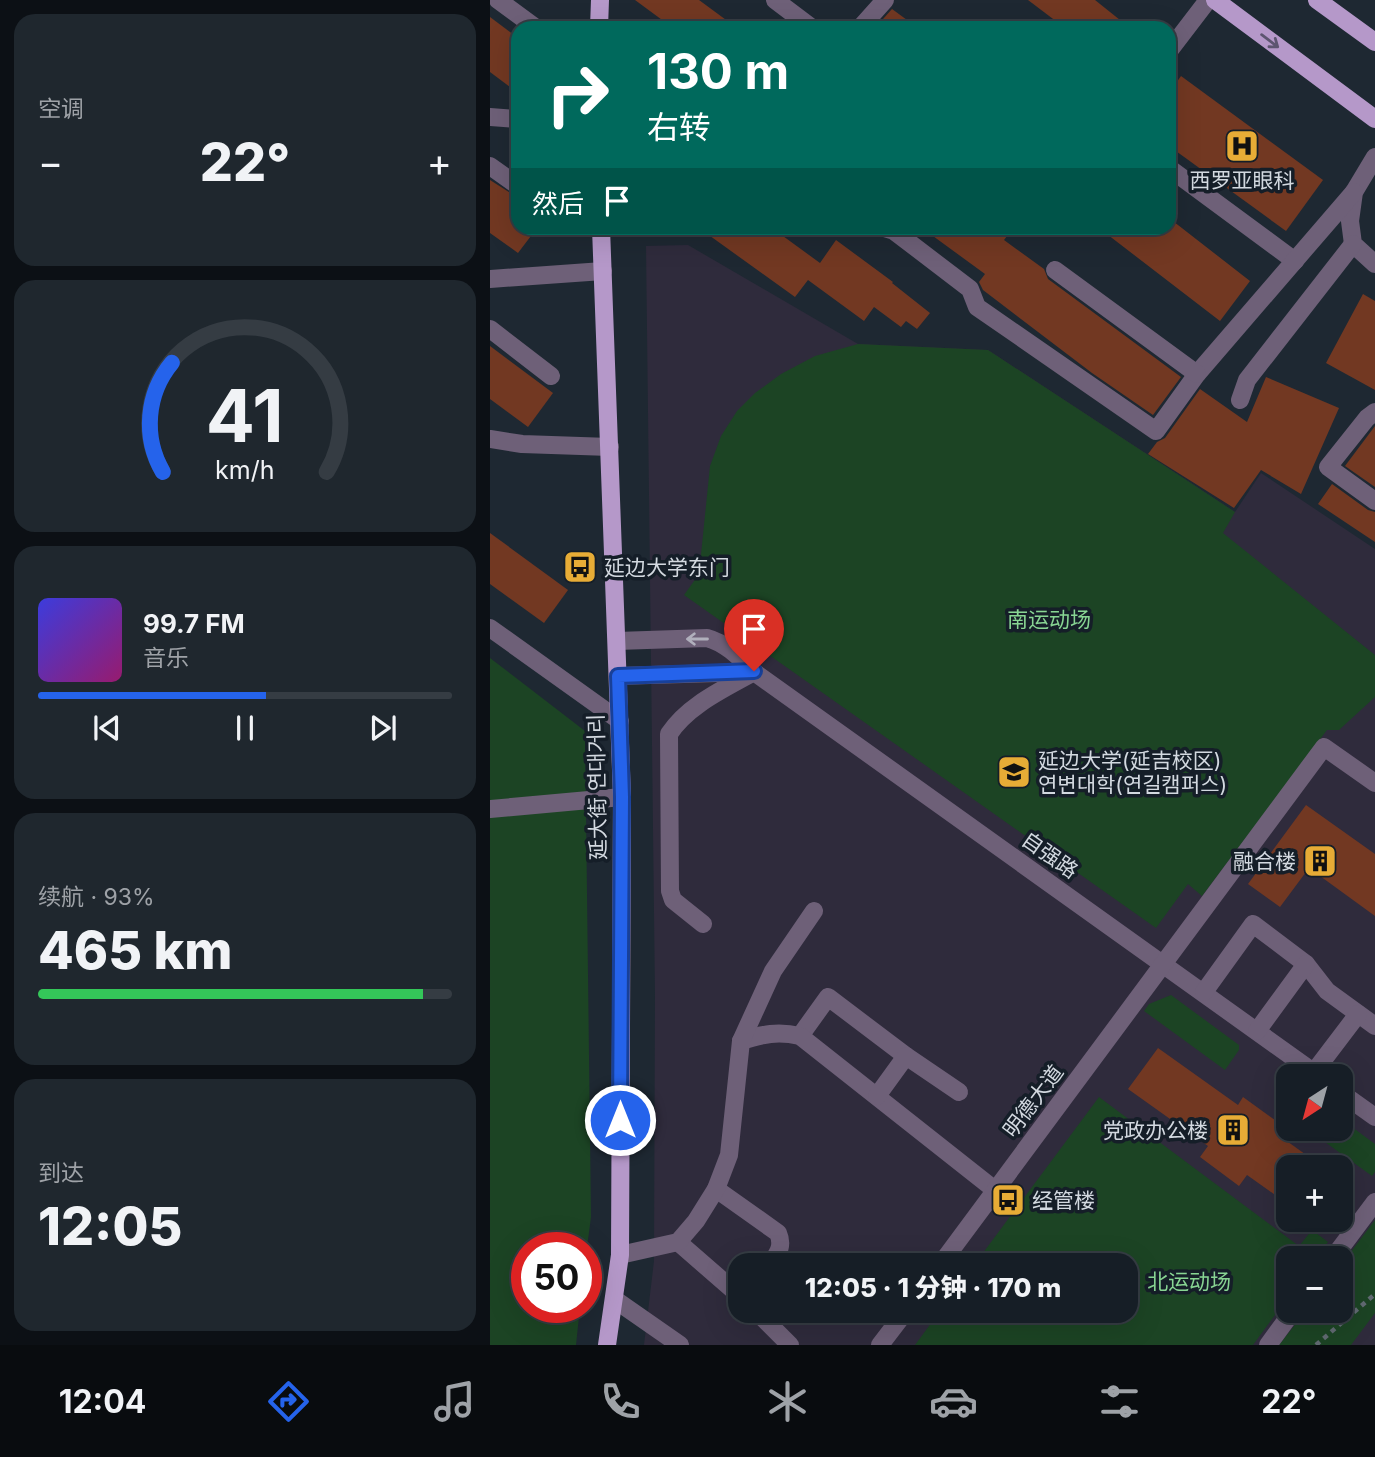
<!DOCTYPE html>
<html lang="zh">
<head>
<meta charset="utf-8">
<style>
	body { margin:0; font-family:Inter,"Noto Sans SC","Noto Sans KR",sans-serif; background:#1f272e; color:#f1f3f6; height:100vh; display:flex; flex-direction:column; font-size:26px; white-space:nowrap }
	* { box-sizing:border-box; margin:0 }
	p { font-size:23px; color:#9ea2a7 }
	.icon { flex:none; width:38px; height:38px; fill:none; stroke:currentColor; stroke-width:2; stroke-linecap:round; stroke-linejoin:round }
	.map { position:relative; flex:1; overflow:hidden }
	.sheet { display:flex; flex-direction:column; gap:14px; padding:14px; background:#0c1015; width:490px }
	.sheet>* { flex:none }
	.top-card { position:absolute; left:21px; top:21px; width:665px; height:214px; border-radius:21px; box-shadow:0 7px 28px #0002,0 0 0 2px #353c43; background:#00695c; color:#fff; overflow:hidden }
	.needle { width:46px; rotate:216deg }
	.tools { position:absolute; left:786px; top:1064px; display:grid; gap:14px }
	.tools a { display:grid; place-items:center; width:77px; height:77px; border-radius:14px; background:#161e26; box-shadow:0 7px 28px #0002,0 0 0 2px #353c43; font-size:35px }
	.speed { position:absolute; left:21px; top:1232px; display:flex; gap:14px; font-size:35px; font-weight:700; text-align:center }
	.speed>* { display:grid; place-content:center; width:91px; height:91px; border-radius:50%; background:#161e26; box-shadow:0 7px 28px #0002,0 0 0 2px #353c43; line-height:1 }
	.speed .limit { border:10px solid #d22; background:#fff; color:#111 }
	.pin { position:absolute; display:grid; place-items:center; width:60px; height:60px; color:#fff; margin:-72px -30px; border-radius:50% 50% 50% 0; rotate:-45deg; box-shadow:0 0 7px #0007 }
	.pin .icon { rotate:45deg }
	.me { position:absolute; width:77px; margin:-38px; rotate:0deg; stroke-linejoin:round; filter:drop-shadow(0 0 5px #0008) }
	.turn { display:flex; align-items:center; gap:24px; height:147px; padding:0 21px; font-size:32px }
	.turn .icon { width:91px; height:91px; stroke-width:2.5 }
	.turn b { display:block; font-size:49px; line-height:60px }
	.then { display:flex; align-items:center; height:66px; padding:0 21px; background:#0003; gap:14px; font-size:26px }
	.big { font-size:52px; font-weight:800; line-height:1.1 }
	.sheet .tile { flex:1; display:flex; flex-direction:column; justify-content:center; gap:10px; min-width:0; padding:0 24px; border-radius:21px; background:#1f272e }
	.sheet .dial { align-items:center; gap:0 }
	.dial svg { height:182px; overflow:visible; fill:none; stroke:#353c43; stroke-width:7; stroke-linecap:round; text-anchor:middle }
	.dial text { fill:#f1f3f6; stroke:none }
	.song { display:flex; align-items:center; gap:21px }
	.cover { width:84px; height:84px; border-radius:10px; background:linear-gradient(135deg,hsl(240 70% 55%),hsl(320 70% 35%)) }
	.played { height:7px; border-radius:4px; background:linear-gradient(90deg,#2563eb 55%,#353c43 55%) }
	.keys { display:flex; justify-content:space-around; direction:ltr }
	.heat { display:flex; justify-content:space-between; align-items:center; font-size:38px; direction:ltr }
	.charge { height:10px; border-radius:5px; background:linear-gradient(90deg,#34c759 93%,#353c43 0) }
	.trip { position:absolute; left:238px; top:1253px; width:410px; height:70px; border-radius:21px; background:#161e26; box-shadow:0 7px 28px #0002,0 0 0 2px #353c43; font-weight:800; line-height:70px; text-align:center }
	.menu { display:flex; height:112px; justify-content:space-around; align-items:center; background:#090c0f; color:#9ea2a7 }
	.menu .icon { width:49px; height:49px }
	.menu .current { color:#2563eb }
	.menu b { font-size:32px; color:#f1f3f6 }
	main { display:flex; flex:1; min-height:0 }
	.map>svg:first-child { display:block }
	.education { fill:#2f2b3c; fill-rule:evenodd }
	.green { fill:#1c4424 }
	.building { fill:#723822 }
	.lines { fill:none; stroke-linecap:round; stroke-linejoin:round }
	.path { stroke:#616a72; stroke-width:4.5; stroke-dasharray:5 5; stroke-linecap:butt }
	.minor { stroke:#6e6078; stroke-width:18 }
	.major { stroke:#b598c9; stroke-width:18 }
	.oneway { stroke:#5d5570 }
	.oneway2 { stroke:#b0afbc }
	.route-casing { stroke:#184099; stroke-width:18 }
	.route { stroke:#2563eb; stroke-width:12 }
	.labels { text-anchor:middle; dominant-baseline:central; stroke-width:7; stroke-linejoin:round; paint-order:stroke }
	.poi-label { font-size:21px; fill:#d3d9e0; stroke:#151e28; text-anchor:start }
	.park-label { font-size:21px; fill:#88d593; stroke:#151e28 }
	.street-label { font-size:21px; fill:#d3d9e0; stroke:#151e28 }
</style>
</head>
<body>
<main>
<section class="sheet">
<div class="tile"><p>空调</p>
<div class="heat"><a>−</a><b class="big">22°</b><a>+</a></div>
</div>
<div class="tile dial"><svg viewBox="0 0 100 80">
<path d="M14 69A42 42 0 1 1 86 69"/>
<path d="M14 69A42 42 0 0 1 18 21" stroke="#2563eb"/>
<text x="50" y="56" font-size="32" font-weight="700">41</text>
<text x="50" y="72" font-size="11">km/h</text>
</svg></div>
<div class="tile">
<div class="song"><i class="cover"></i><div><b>99.7 FM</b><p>音乐</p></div></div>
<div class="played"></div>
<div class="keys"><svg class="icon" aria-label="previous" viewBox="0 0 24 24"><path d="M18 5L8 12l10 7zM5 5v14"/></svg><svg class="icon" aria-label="pause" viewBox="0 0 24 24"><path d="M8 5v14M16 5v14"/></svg><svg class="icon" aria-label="next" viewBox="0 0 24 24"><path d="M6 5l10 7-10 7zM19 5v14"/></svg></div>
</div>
<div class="tile"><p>续航 · 93%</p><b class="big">465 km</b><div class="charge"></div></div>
<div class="tile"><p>到达</p><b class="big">12:05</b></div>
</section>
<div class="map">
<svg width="885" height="1345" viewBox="0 0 885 1345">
	<rect width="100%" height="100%" fill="#1e2832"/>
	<path class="education" d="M198,245L368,344L498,350L745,512L771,473L885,549V1345H154L164,1261L165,995L156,246ZM798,1076H850V1129H798ZM798,1167H850V1220H798ZM798,1258H850V1311H798ZM250,1265H635V1311H250Z"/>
	<g class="green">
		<path d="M368,344L498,350L745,512L733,533L885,655V697L849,730H837L712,896L698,884L666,928L194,595L209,574L220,466L231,436L247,411L265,393L291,374L325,356Z"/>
		<path d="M0,658L95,731L101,1217L96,1255V1248H37V1307H90L86,1345H0Z"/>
		<path d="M681,995L749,1045V1050L735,1070L654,1011L659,1004Z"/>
		<path d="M609,1097L809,1246L822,1230L838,1242L826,1258H798V1297L763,1345H425L450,1311H635V1265H484Z"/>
		<path d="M851,1119L885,1144V1172L882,1176L828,1137L826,1129H850Z"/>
		<path d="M885,1220V1313L861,1345H789L816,1311H850L851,1265Z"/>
	</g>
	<g class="building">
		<path d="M145,0H209L247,28H183Z"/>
		<path d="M538,0H605L640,28H575Z"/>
		<path d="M402,9L428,28H385Z"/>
		<path d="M0,17L28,38V93L0,72Z"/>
		<path d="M691,76L833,180L796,231L679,146V93Z"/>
		<path d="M0,180L28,198V228H47L28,253L0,233Z"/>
		<path d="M679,218L760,281L730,321L609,228H679Z"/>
		<path d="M209,228H282L330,263L346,240L403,282L402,283L440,313L427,329L416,321L411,327L384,307L374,321L318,280L305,297Z"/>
		<path d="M432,228H523L514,240L554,269L558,279L691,377L663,415L602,373L493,290L489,282L495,274Z"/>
		<path d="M873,294L885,301V390L836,363Z"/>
		<path d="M0,346L63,393L38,427L0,399Z"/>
		<path d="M776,377L849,408L811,494L771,470L744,508L658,454L667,442L675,438L710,389L757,422Z"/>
		<path d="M885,426V487L855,466Z"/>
		<path d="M842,484L878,510L885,512V542L828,504Z"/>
		<path d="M0,533L78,590L54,623L0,584Z"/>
		<path d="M816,805L885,854V916L819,868L790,907L758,884Z"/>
		<path d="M668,1048L748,1105L753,1097L793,1126L787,1134L833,1167H798V1204L757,1175L749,1186L710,1157L718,1146L638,1089Z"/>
	</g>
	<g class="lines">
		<path class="path" d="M826,1345L885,1294"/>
		<g class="minor">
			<path d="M8,0L46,28"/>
			<path d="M285,0L322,28"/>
			<path d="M370,28L395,0"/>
			<path d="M679,51L718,0"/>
			<path d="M0,117L28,119"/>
			<path d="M885,157L864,192L860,221L863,244L885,264"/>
			<path d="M0,166L28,186"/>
			<path d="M679,168L805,261"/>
			<path d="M394,228L404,231L480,289L487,307L666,431L707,374L864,192"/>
			<path d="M565,270L707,374"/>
			<path d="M0,279L113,271"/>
			<path d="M0,329L61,376"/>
			<path d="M750,400L757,380L863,244"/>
			<path d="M885,412L877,418L838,467L885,501"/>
			<path d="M0,439L32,444L120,447"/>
			<path d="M0,628L130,721"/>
			<path d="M127,641L217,638C236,643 250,658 264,672L829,1076"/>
			<path d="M128,676L260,672"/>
			<path d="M0,809L132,797"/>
			<path d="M213,924L183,900L180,891L179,734C198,705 234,689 264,672"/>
			<path d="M714,992L763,924L816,964L837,991L885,1026"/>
			<path d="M767,1031L816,964"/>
			<path d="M310,1036L338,997L416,1056"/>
			<path d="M251,1041C273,1034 288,1031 310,1036L505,1190"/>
			<path d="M824,1072L868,1014"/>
			<path d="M850,1092L885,1117"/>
			<path d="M387,1096L416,1056L469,1092"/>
			<path d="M226,1189L288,1233C294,1247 287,1254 280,1265"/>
			<path d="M188,1242L250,1296"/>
			<path d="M130,1255L188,1242L206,1221L226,1189L239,1155L251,1041L283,971L324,911"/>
			<path d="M843,1258L885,1202"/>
			<path d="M450,1265L834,747L885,783"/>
			<path d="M124,1299L190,1345"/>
			<path d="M266,1311L300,1345"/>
			<path d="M390,1345L416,1311"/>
			<path d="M778,1345L803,1311"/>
		</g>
		<g class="major">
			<path d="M725,0L885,119"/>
			<path d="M827,0L885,42"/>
			<path d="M109,28L110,0"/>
			<path d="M111,228L132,797L130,1255L117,1345"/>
		</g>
	</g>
	<defs><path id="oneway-shaft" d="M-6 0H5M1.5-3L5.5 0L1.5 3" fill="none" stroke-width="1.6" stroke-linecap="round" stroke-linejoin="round" transform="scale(1.75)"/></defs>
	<use class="oneway" href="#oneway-shaft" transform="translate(780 41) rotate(37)"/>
	<use class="oneway2" href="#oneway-shaft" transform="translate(207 639) rotate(180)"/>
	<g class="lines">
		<defs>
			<path id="route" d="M130,1120L132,797L128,676L264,671"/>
		</defs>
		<use href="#route" class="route-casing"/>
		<use href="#route" class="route"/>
	</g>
	<defs>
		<symbol id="hospital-square" viewBox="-11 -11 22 22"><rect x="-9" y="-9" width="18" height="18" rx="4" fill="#e7ac36" stroke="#151e28"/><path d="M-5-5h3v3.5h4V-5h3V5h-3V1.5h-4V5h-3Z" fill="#111"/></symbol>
		<symbol id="bus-square" viewBox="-11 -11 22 22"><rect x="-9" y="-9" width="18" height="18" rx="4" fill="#e7ac36" stroke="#151e28"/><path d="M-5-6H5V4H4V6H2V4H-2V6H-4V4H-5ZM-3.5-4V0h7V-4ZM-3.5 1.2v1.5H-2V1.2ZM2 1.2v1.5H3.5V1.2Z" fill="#111"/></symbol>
		<symbol id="university-square" viewBox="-11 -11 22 22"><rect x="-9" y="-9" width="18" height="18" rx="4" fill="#e7ac36" stroke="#151e28"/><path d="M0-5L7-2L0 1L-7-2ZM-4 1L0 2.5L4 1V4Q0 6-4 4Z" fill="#111"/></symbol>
		<symbol id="building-square" viewBox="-11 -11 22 22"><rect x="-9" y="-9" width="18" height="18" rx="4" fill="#e7ac36" stroke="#151e28"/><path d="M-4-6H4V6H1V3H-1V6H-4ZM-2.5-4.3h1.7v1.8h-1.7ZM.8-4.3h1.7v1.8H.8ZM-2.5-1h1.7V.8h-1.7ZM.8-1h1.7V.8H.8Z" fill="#111"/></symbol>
	</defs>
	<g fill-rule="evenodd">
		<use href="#hospital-square" x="733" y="127" width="38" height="38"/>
		<use href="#bus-square" x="71" y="548" width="38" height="38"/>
		<use href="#university-square" x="505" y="753" width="38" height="38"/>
		<use href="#building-square" x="811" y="842" width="38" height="38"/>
		<use href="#building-square" x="724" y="1111" width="38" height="38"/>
		<use href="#bus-square" x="499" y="1181" width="38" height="38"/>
	</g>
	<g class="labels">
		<g class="poi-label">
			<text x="752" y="180" text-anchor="middle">西罗亚眼科</text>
			<text x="114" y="567">延边大学东门</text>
			<text x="548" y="760">延边大学(延吉校区)<tspan x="548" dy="24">연변대학(연길캠퍼스)</tspan></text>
			<text x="806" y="861" text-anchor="end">融合楼</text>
			<text x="718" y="1130" text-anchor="end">党政办公楼</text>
			<text x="542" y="1200">经管楼</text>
		</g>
		<g class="park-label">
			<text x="559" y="619">南运动场</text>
			<text x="699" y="1281">北运动场</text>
		</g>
		<g class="street-label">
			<text transform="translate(107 787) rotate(-91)">延大街 연대거리</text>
			<text transform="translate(560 855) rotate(35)">自强路</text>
			<text transform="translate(543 1101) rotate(-53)">明德大道</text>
		</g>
	</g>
</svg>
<div class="tools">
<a><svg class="needle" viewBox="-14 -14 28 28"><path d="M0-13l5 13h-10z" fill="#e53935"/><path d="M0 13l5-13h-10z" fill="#9ea2a7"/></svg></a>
<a>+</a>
<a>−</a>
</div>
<div class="speed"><div class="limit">50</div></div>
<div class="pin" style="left:264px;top:671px;background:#d93025"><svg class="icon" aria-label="arrive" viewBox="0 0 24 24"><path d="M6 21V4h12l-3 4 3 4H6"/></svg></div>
<svg class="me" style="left:130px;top:1120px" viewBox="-20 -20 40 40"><circle r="17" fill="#2563eb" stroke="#fff" stroke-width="3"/><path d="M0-11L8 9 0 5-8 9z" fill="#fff"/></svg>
<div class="trip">12:05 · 1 分钟 · 170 m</div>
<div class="top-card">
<div class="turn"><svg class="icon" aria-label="right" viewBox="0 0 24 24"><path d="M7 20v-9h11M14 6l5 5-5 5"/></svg><div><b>130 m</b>右转</div></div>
<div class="then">然后<svg class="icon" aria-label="arrive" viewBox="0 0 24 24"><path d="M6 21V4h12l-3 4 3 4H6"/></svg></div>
</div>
</div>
</main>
<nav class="menu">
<b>12:04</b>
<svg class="icon current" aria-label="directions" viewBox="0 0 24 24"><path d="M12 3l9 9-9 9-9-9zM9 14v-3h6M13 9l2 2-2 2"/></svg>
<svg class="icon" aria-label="music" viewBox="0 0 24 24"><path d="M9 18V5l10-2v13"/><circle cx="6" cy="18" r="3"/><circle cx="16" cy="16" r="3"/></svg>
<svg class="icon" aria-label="phone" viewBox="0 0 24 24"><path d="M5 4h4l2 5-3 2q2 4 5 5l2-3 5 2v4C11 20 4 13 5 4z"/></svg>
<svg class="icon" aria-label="climate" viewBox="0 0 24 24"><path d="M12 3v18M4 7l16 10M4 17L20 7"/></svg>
<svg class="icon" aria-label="car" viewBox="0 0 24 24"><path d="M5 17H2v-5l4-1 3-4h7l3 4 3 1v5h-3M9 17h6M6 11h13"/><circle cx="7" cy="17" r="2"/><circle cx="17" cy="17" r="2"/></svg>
<svg class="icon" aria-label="filters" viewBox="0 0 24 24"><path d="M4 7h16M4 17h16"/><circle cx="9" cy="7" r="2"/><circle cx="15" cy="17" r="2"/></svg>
<b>22°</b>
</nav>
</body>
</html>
